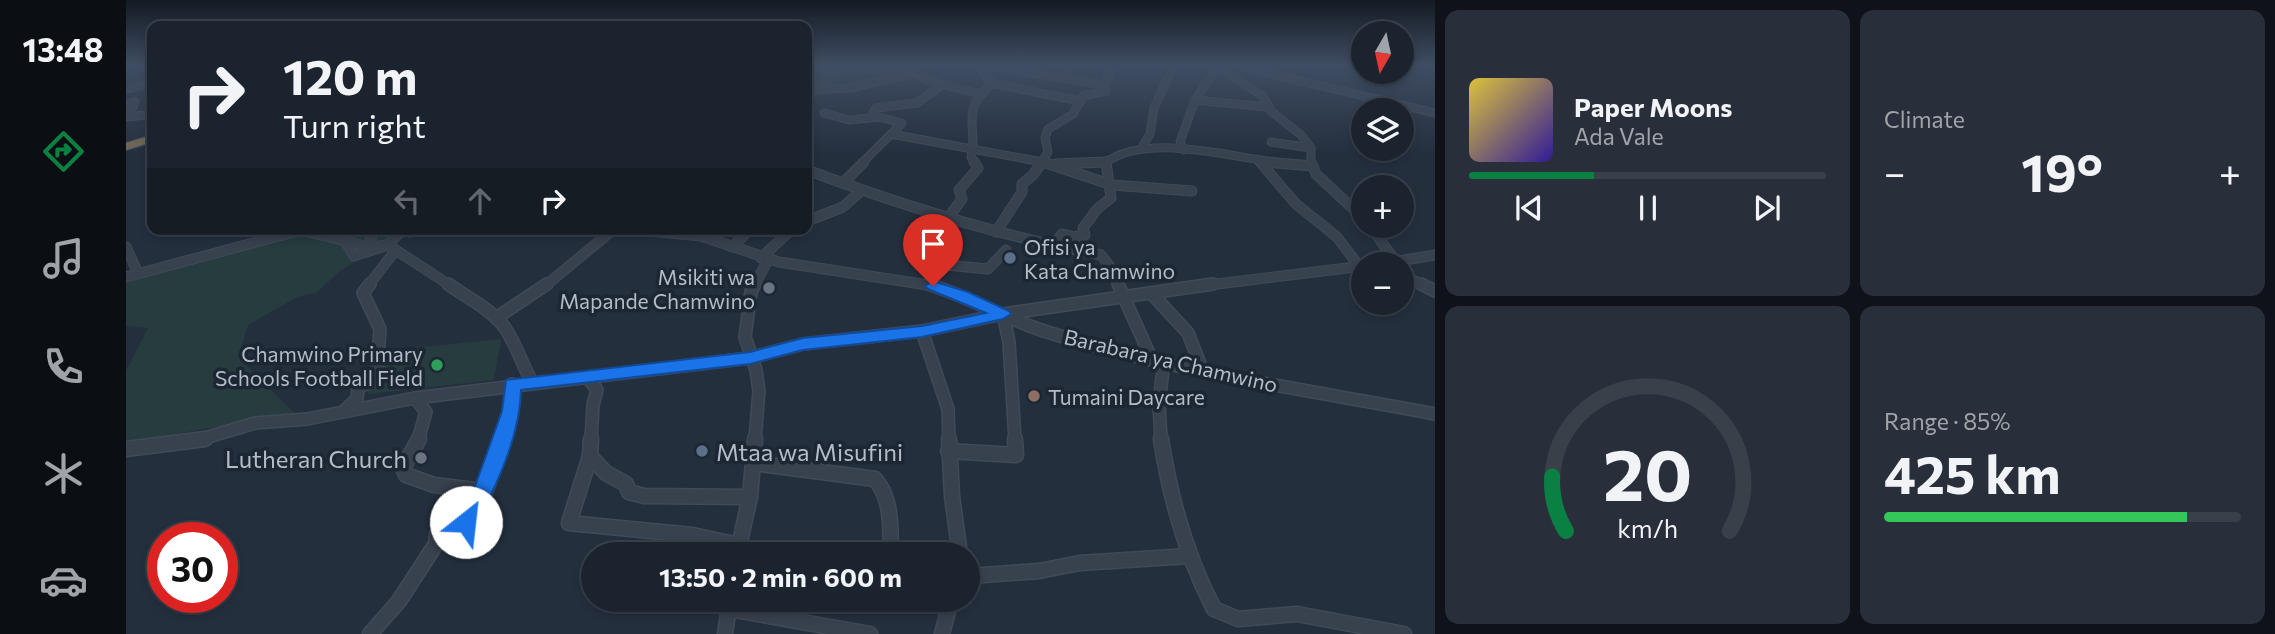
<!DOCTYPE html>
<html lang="en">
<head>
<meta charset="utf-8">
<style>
	body { margin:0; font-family:Commissioner,sans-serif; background:#282f3a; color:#f1f3f6; height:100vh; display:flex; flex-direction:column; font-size:26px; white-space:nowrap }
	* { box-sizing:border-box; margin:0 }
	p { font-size:23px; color:#a0a4aa }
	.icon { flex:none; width:38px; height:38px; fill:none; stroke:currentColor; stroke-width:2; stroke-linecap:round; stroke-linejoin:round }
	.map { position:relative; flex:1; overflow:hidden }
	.drawer { display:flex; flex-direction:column; gap:10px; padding:10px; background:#0f1319; width:840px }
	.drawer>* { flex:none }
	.top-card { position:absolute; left:21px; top:21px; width:665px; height:214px; border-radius:14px; box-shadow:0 4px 10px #0003,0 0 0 2px #39404a; background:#1b232e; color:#f1f3f6; overflow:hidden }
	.needle { width:46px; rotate:189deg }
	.tools { position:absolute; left:1225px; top:21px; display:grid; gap:14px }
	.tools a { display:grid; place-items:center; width:63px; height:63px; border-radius:50%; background:#1b232e; box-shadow:0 4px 10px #0003,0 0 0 2px #39404a; font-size:35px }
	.speed { position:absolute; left:21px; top:522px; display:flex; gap:14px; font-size:35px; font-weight:700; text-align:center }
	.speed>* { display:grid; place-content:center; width:91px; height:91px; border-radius:50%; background:#1b232e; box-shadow:0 4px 10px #0003,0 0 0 2px #39404a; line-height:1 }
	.speed .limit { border:10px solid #d22; background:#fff; color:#111 }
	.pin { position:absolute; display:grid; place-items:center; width:60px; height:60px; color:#fff; margin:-72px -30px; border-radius:50% 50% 50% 0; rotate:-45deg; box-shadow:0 0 7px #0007 }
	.pin .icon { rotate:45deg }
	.me { position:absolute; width:77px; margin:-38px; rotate:29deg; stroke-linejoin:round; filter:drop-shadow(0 0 5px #0008) }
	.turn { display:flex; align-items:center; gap:24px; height:147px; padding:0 21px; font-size:32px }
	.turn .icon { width:91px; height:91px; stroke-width:2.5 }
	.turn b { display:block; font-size:49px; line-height:60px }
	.lanes { display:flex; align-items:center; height:66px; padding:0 21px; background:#0003; justify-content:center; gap:35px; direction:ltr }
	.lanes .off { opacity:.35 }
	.big { font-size:52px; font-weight:700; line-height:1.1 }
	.drawer .tile { flex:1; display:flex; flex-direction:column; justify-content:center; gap:10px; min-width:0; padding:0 24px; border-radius:14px; background:#282f3a }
	.drawer .dial { align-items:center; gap:0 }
	.dial svg { height:182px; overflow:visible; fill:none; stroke:#39404a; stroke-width:7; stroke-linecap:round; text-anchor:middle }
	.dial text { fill:#f1f3f6; stroke:none }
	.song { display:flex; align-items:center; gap:21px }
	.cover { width:84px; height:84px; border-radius:10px; background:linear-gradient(135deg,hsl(50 70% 55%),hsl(250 70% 35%)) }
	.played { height:7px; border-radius:4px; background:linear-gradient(90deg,#0b8043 35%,#39404a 35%) }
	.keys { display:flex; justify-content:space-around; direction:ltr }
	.heat { display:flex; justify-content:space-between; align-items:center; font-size:38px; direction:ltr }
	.charge { height:10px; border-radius:5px; background:linear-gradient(90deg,#34c759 85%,#39404a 0) }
	.drawer .tiles { flex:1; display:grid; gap:10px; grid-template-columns:repeat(2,1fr) }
	.trip { position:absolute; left:455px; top:542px; width:399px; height:70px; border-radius:35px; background:#1b232e; box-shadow:0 4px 10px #0003,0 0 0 2px #39404a; font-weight:700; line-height:70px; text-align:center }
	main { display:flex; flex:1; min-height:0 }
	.tab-bar { display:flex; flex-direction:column; width:126px; justify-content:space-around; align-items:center; background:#0b0e12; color:#a0a4aa }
	.tab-bar .icon { width:49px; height:49px }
	.tab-bar .selected { color:#0b8043 }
	.tab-bar b { font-size:32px; color:#f1f3f6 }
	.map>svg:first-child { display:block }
	.green { fill:#263c3f }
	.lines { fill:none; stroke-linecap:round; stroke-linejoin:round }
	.minor-far3-casing { stroke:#414a57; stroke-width:9 }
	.minor-far2-casing { stroke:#414a57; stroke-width:11 }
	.minor-far1-casing { stroke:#414a57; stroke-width:14 }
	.minor-casing { stroke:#414a57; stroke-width:17 }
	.highway-casing { stroke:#434c59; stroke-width:2 }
	.minor-far3 { stroke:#38414e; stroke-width:7 }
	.minor-far2 { stroke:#38414e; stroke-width:9 }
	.minor-far1 { stroke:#38414e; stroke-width:11 }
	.minor { stroke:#38414e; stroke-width:14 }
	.highway { fill:#746855; fill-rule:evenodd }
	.route { fill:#1a73e8; stroke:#114b97; stroke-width:2 }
	.service-dot { fill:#5c6f8a; stroke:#1d2633; stroke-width:2.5 }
	.worship-dot { fill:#6b7280; stroke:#1d2633; stroke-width:2.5 }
	.leisure-dot { fill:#2e9e5b; stroke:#1d2633; stroke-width:2.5 }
	.education-dot { fill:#8d6e63; stroke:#1d2633; stroke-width:2.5 }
	.labels { text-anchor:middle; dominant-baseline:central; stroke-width:7; stroke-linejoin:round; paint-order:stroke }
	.poi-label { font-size:21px; fill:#b4bcc9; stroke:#1d2633; text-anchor:start }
	.street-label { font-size:21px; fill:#b4bcc9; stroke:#1d2633 }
	.near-poi-label { font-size:24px; fill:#b4bcc9; stroke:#1d2633; text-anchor:start }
</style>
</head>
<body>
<main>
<nav class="tab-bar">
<b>13:48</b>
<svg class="icon selected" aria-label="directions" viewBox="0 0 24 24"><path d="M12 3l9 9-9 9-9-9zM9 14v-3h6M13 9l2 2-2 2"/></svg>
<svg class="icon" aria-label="music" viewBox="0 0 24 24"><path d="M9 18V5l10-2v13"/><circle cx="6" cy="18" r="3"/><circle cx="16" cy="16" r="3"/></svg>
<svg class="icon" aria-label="phone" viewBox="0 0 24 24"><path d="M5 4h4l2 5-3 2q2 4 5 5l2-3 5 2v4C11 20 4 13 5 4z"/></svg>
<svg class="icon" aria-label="climate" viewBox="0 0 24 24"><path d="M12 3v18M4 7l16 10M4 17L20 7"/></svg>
<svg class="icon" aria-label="car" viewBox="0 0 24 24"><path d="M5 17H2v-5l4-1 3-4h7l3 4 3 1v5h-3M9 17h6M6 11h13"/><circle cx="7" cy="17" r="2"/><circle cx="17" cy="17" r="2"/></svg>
</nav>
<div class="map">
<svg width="1309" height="634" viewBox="0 0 1309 634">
	<rect width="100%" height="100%" fill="#242f3e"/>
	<g class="green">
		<path d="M695,65H783L681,101V70Z"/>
		<path d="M183,229H302L254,247L214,271L190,293L171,297L122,325L112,357L171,416L122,421L0,443V371L22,328L0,326V278Z"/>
		<path d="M375,339L368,380L242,394L258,351Z"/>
	</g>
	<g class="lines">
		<defs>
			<g id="minor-far3">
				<path d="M776,65L803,81L854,94"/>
				<path d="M859,65L943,79V65"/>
				<path d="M971,65L987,68"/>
				<path d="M1088,65L1137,96L1145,111L1175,135L1185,148V163"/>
				<path d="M1108,65L1309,113"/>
				<path d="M1091,67L1069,100L1142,107"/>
				<path d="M716,69L754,71L781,65"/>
				<path d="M681,73L720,67"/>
				<path d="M943,79L978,85"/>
				<path d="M865,83L954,101"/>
				<path d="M2,89L26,83"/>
				<path d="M688,89L720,68"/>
				<path d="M681,90L724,88L785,74"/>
				<path d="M0,104L9,102L2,117L26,114"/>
				<path d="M698,113L723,120L753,117L776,123L736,163"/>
				<path d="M745,117L750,108L791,103L816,85"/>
				<path d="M765,134L922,163"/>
				<path d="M1145,142L1185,148"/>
				<path d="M1015,149L1024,134L1028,108L1048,65"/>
				<path d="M1058,150L1054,142L1069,100"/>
				<path d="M849,163L845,157C851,140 842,123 848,106C851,97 860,91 865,83L857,72L859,65"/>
				<path d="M915,163L922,152L919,138L922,129L947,114L957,96L980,91L978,85L988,65"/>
				<path d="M943,163L979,162"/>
				<path d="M979,163C1022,131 1108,159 1159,163"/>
			</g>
			<g id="minor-far2">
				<path d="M917,162L986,185L1066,191"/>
				<path d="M1134,162L1170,204L1211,237L1233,266"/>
				<path d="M1139,162L1187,166"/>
				<path d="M1185,162L1190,174L1237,218"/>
				<path d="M930,164L979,162"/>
				<path d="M681,170C777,206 874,236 975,255L988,272L993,286"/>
				<path d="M717,183L738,162"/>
				<path d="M822,218L836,199L833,190L852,168L848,162"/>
				<path d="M681,221L717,207L736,190"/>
				<path d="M1244,226L1270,262"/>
				<path d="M501,229L575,236L653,262L808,286"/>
				<path d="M176,230L219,241L228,256L262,245L277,229"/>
				<path d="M284,232L303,229"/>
				<path d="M870,232L896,192V184L907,175L916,162"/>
				<path d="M211,236L228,229"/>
				<path d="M219,241L242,247L262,245L325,286"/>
				<path d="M927,246L936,234L948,237L959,235L957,228L972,208L985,198L980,162"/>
				<path d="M0,247L12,273"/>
				<path d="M242,247L248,229"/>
				<path d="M606,247L624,229"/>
				<path d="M635,258L666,229"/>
				<path d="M1255,264L1309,255"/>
				<path d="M1276,275L1299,286"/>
				<path d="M0,277L179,229"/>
				<path d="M801,284L820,265L862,269L880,250"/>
				<path d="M242,286L269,251"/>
				<path d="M419,286L482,234L483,229"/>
				<path d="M628,286L642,260"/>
				<path d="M1075,286L1237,266"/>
			</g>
			<g id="minor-far1">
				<path d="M322,284C340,297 367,310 379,328C391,345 396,366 407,383"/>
				<path d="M802,284C841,296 876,317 915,330C1042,371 1178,389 1309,414"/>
				<path d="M992,284L1026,360"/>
				<path d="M1295,284L1309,291"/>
				<path d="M1027,295L1062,333L1076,369"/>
				<path d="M877,314L883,342L889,440"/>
				<path d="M370,318L421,284"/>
				<path d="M796,331L822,409L823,440"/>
				<path d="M462,378L471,390L467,405L465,440"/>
				<path d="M289,398L300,412L292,440"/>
				<path d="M218,411L231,399L232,388L249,380L251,374L254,329L237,293L244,284"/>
				<path d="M72,440L129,423L181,419L289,398L624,358L677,344L796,331L877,314L1087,284"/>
				<path d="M376,440L383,413L386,384"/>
				<path d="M629,440L633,391L630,370L619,337L625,292L629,284"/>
				<path d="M1035,440L1033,403L1038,362"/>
			</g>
			<g id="minor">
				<path d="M293,439L277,468L280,475L308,485L357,491"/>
				<path d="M465,439L464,456L480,473L500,484L503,492L518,496L624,497"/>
				<path d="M823,439L826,496L834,555"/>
				<path d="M1035,439C1044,498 1060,555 1088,609L1112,619L1171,614L1278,634"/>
				<path d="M0,449L79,439"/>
				<path d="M822,451L890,455L889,439"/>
				<path d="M464,456L443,523L566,535L613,545"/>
				<path d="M628,463L749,479C767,500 764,529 765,555"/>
				<path d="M611,555L624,497L629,439"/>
				<path d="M842,576L913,571L954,563L1063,556"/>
				<path d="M603,609L744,634"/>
				<path d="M244,634L273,601L310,544L311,534C321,531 334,529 342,521C358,506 370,460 376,439"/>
				<path d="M599,634L604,600"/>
				<path d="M816,634L825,600"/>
			</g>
			<path id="highway" d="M26,135V142L0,150V143Z"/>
		</defs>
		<use href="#minor-far3" class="minor-far3-casing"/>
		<use href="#minor-far2" class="minor-far2-casing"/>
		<use href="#minor-far1" class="minor-far1-casing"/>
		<use href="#minor" class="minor-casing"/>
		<use href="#highway" class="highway-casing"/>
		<use href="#minor-far3" class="minor-far3"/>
		<use href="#minor-far2" class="minor-far2"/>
		<use href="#minor-far1" class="minor-far1"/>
		<use href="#minor" class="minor"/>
		<use href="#highway" class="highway"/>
	</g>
	<linearGradient id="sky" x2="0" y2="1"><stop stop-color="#141a22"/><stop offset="0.42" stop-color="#3f4d63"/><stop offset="1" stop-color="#3f4d63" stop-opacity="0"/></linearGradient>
	<rect width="1309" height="154" fill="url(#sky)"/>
	<path class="route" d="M807,281L842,292L883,311L885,314L877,319L796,337L677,350L624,364L395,390C394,437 370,487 348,528L340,531L333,528L330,522L348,489L376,411L380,380L624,352L677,338L796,326L860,313L802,289L799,286Z"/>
	<g class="service-dot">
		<circle cx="884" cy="258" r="7"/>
		<circle cx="576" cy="451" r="7"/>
	</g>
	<g class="worship-dot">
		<circle cx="643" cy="288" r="7"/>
		<circle cx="295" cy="458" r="7"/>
	</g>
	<circle class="leisure-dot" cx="311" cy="365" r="7"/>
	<circle class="education-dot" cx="908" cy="396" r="7"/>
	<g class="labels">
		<g class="poi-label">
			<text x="898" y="246">Ofisi ya<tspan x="898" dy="24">Kata Chamwino</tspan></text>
			<text x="629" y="276" text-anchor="end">Msikiti wa<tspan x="629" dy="24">Mapande Chamwino</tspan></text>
			<text x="297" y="353" text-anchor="end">Chamwino Primary<tspan x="297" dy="24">Schools Football Field</tspan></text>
			<text x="922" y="396">Tumaini Daycare</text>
		</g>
		<g class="street-label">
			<text transform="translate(1045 360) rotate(13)">Barabara ya Chamwino</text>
		</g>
		<g class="near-poi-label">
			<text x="590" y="451">Mtaa wa Misufini</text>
			<text x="281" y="458" text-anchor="end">Lutheran Church</text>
		</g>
	</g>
</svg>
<div class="tools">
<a><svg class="needle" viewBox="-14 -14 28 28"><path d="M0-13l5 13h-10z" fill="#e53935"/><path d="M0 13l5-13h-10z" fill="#a0a4aa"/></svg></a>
<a><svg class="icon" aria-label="layers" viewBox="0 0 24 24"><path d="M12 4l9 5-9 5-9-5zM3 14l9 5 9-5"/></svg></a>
<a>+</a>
<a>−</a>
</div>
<div class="speed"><div class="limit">30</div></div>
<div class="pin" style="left:807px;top:286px;background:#d93025"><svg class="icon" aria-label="arrive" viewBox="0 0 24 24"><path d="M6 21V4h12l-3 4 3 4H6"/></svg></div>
<svg class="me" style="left:340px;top:522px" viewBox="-20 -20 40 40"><circle r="19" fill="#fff"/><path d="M0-13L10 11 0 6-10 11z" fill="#1a73e8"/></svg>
<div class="trip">13:50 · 2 min · 600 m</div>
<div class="top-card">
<div class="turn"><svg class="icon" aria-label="right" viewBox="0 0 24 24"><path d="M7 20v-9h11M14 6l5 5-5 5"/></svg><div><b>120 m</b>Turn right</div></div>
<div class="lanes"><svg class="icon off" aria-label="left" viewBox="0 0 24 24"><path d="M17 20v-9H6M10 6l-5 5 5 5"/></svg><svg class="icon off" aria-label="ahead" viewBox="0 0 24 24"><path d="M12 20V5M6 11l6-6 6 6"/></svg><svg class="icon" aria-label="right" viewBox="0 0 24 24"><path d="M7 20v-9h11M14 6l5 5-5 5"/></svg></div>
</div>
</div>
<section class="drawer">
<div class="tiles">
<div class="tile">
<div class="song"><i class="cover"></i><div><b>Paper Moons</b><p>Ada Vale</p></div></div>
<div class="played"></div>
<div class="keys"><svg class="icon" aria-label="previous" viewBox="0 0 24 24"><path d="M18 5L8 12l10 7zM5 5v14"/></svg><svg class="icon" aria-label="pause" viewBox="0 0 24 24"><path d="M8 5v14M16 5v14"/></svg><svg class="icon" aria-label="next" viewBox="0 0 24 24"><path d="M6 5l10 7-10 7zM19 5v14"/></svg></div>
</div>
<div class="tile"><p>Climate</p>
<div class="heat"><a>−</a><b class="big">19°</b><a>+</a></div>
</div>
<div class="tile dial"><svg viewBox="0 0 100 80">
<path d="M14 69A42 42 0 1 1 86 69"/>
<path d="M14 69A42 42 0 0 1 8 45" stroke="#0b8043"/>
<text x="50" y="56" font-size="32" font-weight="700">20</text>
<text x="50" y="72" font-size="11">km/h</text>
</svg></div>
<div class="tile"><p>Range · 85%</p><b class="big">425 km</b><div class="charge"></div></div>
</div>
</section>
</main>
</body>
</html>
